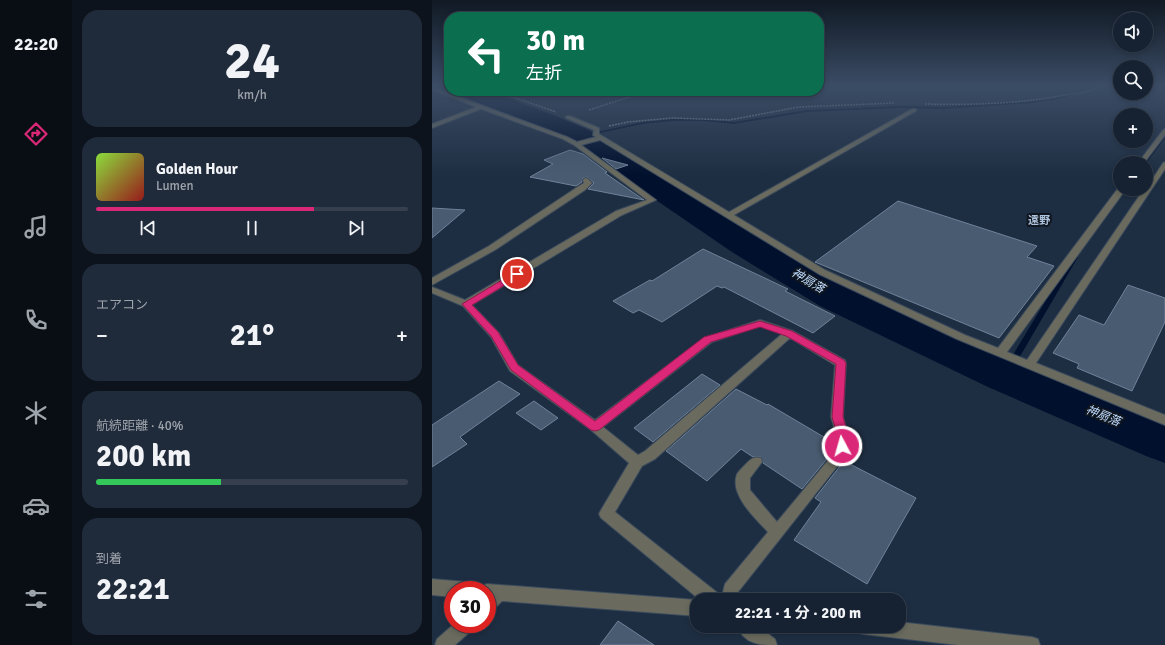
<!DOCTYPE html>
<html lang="ja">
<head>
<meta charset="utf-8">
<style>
	body { margin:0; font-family:Signika,"Noto Sans JP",sans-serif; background:#1f2a3a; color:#f1f3f6; height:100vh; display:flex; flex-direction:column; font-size:15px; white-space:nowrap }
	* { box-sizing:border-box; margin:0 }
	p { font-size:13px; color:#9ea4ac }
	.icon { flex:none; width:22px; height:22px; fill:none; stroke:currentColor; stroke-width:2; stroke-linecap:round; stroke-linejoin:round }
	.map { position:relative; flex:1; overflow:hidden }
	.panel { display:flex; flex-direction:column; gap:10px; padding:10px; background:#0c131c; width:360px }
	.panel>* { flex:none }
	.top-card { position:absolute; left:12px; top:12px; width:380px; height:84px; border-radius:16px; box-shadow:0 2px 6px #0003,0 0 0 1px #353f4d; background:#0b6e4f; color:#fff; overflow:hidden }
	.fabs { position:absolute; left:681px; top:12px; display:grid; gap:8px }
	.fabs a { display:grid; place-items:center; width:40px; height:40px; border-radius:50%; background:#162232; box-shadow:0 2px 6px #0003,0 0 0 1px #353f4d; font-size:20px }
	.speed { position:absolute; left:12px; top:581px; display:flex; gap:8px; font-size:20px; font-weight:700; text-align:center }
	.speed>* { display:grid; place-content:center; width:52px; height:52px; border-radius:50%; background:#162232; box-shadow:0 2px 6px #0003,0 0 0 1px #353f4d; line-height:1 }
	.speed .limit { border:6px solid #d22; background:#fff; color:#111 }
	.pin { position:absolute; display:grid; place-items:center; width:34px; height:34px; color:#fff; margin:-17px; border:2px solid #fff; border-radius:50%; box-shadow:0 1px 4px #0007 }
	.me { position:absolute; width:44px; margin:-22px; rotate:354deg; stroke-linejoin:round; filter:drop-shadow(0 0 3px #0008) }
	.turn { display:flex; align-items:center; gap:14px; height:84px; padding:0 16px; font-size:18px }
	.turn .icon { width:52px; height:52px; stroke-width:2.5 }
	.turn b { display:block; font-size:28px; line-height:34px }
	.big { font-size:30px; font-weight:700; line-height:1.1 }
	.panel .widget { flex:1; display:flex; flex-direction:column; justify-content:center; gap:6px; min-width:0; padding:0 14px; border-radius:16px; background:#1f2a3a }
	.panel .dial { align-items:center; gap:0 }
	.dial b { font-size:52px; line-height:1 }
	.song { display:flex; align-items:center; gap:12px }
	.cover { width:48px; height:48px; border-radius:6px; background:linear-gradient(135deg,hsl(90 70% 55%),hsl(0 70% 35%)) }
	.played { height:4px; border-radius:2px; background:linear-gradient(90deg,#db2777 70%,#353f4d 70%) }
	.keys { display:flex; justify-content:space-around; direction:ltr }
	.heat { display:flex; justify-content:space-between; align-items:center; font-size:22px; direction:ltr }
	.charge { height:6px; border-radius:3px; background:linear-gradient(90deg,#34c759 40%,#353f4d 0) }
	.trip { position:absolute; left:258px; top:593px; width:216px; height:40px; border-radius:16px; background:#162232; box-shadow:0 2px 6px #0003,0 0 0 1px #353f4d; font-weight:700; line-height:40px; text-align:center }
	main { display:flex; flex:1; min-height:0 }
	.dock { display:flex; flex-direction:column; width:72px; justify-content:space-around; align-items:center; background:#090e14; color:#9ea4ac }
	.dock .icon { width:28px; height:28px }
	.dock .active { color:#db2777 }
	.dock b { font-size:18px; color:#f1f3f6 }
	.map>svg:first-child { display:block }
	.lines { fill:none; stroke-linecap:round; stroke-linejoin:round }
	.stream { fill:#00102d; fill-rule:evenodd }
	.river { fill:#00102d; fill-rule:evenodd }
	.building { fill:#495b70; stroke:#6f8299 }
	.minor-casing { stroke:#3b4a5d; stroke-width:2 }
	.path { stroke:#7d8b9b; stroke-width:1.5; stroke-dasharray:2 1; stroke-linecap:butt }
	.minor { fill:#6a6b5e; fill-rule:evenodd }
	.route { fill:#db2777; stroke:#8e194d }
	.labels { text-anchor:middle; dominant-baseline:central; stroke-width:4; stroke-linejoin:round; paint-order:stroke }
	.far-quarter-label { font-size:11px; font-weight:bold; fill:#aec3dc; stroke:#0f161f }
	.water-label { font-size:12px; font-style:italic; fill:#c0dcfe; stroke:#0f161f }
</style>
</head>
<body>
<main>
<nav class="dock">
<b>22:20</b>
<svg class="icon active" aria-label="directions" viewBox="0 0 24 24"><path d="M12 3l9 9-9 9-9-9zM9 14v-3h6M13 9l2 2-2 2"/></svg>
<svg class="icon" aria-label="music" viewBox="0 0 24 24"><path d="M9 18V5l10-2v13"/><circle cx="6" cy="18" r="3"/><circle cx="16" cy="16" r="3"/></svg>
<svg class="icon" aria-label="phone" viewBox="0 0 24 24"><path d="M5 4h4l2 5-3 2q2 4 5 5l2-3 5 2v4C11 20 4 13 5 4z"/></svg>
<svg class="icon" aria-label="climate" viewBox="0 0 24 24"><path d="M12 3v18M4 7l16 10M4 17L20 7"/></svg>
<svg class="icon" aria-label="car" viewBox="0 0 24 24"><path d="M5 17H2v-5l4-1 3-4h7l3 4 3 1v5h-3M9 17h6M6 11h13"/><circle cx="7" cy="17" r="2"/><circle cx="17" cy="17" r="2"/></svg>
<svg class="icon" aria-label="filters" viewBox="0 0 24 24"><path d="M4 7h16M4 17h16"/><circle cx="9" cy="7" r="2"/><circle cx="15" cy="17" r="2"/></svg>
</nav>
<section class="panel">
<div class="widget dial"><b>24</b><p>km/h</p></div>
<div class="widget">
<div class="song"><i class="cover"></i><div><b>Golden Hour</b><p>Lumen</p></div></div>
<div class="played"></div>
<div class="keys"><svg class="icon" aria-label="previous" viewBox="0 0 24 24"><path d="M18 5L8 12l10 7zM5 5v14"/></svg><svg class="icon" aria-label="pause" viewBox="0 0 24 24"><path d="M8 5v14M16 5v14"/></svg><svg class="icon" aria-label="next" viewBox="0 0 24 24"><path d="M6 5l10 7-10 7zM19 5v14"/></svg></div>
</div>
<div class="widget"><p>エアコン</p>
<div class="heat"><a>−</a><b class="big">21°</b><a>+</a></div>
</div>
<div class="widget"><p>航続距離 · 40%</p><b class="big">200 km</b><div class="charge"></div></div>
<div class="widget"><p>到着</p><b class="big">22:21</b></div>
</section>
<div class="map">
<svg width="733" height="645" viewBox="0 0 733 645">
	<rect width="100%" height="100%" fill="#1e2e42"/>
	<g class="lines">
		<g class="stream">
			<path d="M665,85H671L627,99L601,103L512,109L468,108L375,112L302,124L272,121H241L211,124L148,137L146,136L211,122L241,119H272L302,122L375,110L468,106L512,107L601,101L626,97Z"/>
			<path d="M732,134H733V138L714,163H710Z"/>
			<path d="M643,255L646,257L576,377H570L569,375L570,373L640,257Z"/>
		</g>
		<path class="river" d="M25,91H57L124,116L157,130L326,236L418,288L590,363L733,418V463L714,456L556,387L388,306L300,252L139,142L106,126L28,96Z"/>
	</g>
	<g class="building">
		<path d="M138,150L151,154L175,172L173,173L212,200L156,189L162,183L155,177L151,178L150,182L144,186L98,177L121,164L112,160Z"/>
		<path d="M170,158L196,165L184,169Z"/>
		<path d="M466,201L605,246L595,257L622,266L567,338L383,262Z"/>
		<path d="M0,208L33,210L0,238Z"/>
		<path d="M271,249L356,289L353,291L403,316L381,333L292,287L290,288L285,286L230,322L207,310L201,313L181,301L218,280L220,281Z"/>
		<path d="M696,285L733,298V322L700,391L645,368L647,364L621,353L647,315L672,325Z"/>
		<path d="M270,374L288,385L221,442L202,428Z"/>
		<path d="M67,381L88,394L28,437L35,444L0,467V425Z"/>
		<path d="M304,389L335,405L336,404L402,443L394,452L399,454L370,489L331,463L329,457H321L309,449L275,481L234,451Z"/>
		<path d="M102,401L126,418L109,430L84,413Z"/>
		<path d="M412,461L484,498L435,584L362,540L389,502L383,498Z"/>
		<path d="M186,621L222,645H168Z"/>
	</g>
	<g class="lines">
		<defs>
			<g id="minor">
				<path d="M0,87L135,137L145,142L164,137L161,135L162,130L134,118V116H138L167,128V134L297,212L480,109H484V111L302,215L393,270L533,335L566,348L687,187L688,189H694L575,352L595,360L712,189H714L731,163L733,162V169L604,363L733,415V425L525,339L387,274L168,140L149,145L224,200L190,215L40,305L67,333L86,365L163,420L272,338L328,320L361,331L413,360L414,363L411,417L417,437L415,454L306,592L305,600H289L293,584L336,532C324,519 297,495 305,474C307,471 310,468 313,465C318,460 321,456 329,458L330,462L318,478V490L345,522L403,452L405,437L399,417L403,365L358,338L223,459L210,466L183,512L287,594L289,600H268L169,518L167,514L169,510L197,463L159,430L78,371L59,337L31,306L0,293V287L33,300L184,211L215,200L142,145L131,139L49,109L0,128V124L44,107L0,90ZM328,326L350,334L213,451L206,455L171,427L280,342Z"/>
				<path d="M733,129V135L712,163H706L731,130Z"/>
				<path d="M154,178L156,179L160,183L153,190L63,250L0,285V278L57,246L147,186L152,183L151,180L152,179Z"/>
				<path d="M0,579L35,582L41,585L43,590H21V597L0,595Z"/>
				<path d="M55,584L265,600V616L70,601L61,610L55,612V590H48L49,586Z"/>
				<path d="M467,622L600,637L606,639L608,645H526L431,634L425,632L423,626H467Z"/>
				<path d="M22,624H42L40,630L23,645H3L5,639Z"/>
				<path d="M305,626H326L343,639L345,645C328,645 313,645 305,626Z"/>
			</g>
		</defs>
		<use href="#minor" class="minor-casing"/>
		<g class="path">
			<path d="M64,91L124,112"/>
			<path d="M493,104C540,105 587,104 633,95C646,93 659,92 671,85"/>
			<path d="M157,110L216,91"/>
			<path d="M177,126L196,122L240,118L297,120L367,107L462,103"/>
		</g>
		<use href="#minor" class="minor"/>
	</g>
	<linearGradient id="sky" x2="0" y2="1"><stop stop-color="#101924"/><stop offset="0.49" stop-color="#3b4c65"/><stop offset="1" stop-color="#3b4c65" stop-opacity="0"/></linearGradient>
	<rect width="733" height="175" fill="url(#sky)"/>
	<path class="route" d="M85,271L88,272V276L40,305L66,332L86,365L163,421L272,337L328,321L360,331L412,360L414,363L411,417L417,437L414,449L410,450L406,449L405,446L406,437L400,417L404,364L354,336L328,327L279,342L167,430L163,431L159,430L79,370L59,336L30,304Z"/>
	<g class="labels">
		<g class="far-quarter-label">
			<text x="607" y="220">遠野</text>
		</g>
		<g class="water-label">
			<text transform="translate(376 281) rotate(31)">神扇落</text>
			<text transform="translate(671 416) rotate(22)">神扇落</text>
		</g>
	</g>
</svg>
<div class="fabs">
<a><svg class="icon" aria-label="sound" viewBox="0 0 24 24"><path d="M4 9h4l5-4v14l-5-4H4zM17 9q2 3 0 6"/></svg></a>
<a><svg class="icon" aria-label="search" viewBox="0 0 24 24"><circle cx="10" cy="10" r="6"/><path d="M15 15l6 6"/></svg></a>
<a>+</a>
<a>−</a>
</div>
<div class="speed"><div class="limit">30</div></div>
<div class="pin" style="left:85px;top:274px;background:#d93025"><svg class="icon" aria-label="arrive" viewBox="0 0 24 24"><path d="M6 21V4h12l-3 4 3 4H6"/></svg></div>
<svg class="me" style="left:410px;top:446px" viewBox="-20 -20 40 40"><circle r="17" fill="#db2777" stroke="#fff" stroke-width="3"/><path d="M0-11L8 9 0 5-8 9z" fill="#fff"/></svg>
<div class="trip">22:21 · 1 分 · 200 m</div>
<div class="top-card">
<div class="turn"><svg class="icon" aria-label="left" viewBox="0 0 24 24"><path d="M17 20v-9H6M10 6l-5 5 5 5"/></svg><div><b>30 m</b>左折</div></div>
</div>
</div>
</main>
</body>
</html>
